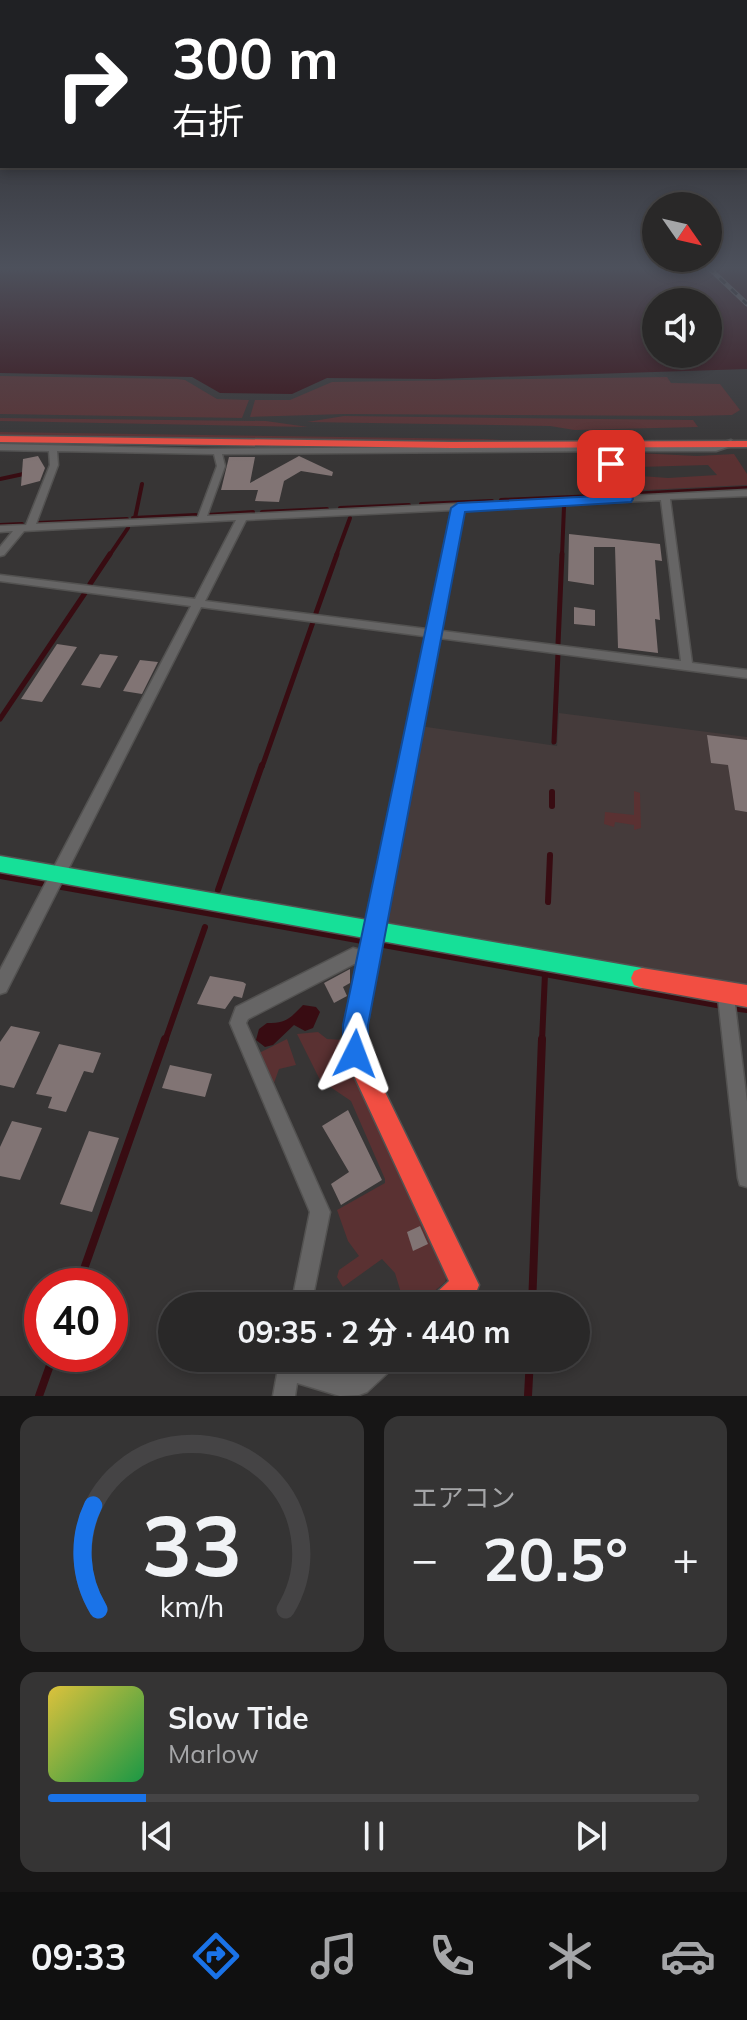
<!DOCTYPE html>
<html lang="ja">
<head>
<meta charset="utf-8">
<style>
	body { margin:0; font-family:Mulish,"Noto Sans JP",sans-serif; background:#353434; color:#f1f3f6; height:100vh; display:flex; flex-direction:column; font-size:30px; white-space:nowrap }
	* { box-sizing:border-box; margin:0 }
	p { font-size:26px; color:#a5a6a8 }
	.icon { flex:none; width:44px; height:44px; fill:none; stroke:currentColor; stroke-width:2; stroke-linecap:round; stroke-linejoin:round }
	.map { position:relative; height:1396px; overflow:hidden }
	.drawer { display:flex; flex-direction:column; gap:20px; padding:20px; background:#171616; flex:1 }
	.drawer>* { flex:none }
	.hud { position:absolute; left:0px; top:0px; width:748px; height:168px; box-shadow:0 4px 12px #0003,0 0 0 2px #454445; background:#202124; color:#fff; overflow:hidden }
	.needle { width:52px; rotate:124deg }
	.tools { position:absolute; left:642px; top:192px; display:grid; gap:16px }
	.tools a { display:grid; place-items:center; width:80px; height:80px; border-radius:50%; background:#292828; box-shadow:0 4px 12px #0003,0 0 0 2px #454445; font-size:40px }
	.speed { position:absolute; left:24px; top:1268px; display:flex; gap:16px; font-size:40px; font-weight:700; text-align:center }
	.speed>* { display:grid; place-content:center; width:104px; height:104px; border-radius:50%; background:#292828; box-shadow:0 4px 12px #0003,0 0 0 2px #454445; line-height:1 }
	.speed .limit { border:12px solid #d22; background:#fff; color:#111 }
	.pin { position:absolute; display:grid; place-items:center; width:68px; height:68px; color:#fff; margin:-34px; border-radius:16px; box-shadow:0 4px 12px #0006 }
	.me { position:absolute; width:88px; margin:-44px; rotate:3deg; stroke-linejoin:round; filter:drop-shadow(0 0 6px #0008) }
	.turn { display:flex; align-items:center; gap:28px; height:168px; padding:0 40px; font-size:36px }
	.turn .icon { width:104px; height:104px; stroke-width:2.5 }
	.turn b { display:block; font-size:56px; line-height:68px }
	.big { font-size:60px; font-weight:700; line-height:1.1 }
	.drawer .tile { flex:1; display:flex; flex-direction:column; justify-content:center; gap:12px; min-width:0; padding:0 28px; border-radius:16px; background:#353434 }
	.drawer .dial { align-items:center; gap:0 }
	.dial svg { height:208px; overflow:visible; fill:none; stroke:#454445; stroke-width:7; stroke-linecap:round; text-anchor:middle }
	.dial text { fill:#f1f3f6; stroke:none }
	.song { display:flex; align-items:center; gap:24px }
	.cover { width:96px; height:96px; border-radius:12px; background:linear-gradient(135deg,hsl(50 70% 55%),hsl(140 70% 35%)) }
	.played { height:8px; border-radius:4px; background:linear-gradient(90deg,#1a73e8 15%,#454445 15%) }
	.keys { display:flex; justify-content:space-around; direction:ltr }
	.heat { display:flex; justify-content:space-between; align-items:center; font-size:44px; direction:ltr }
	.drawer .tiles { flex:1; display:grid; gap:20px; grid-template-columns:1fr 1fr }
	.tile:last-child { grid-column:span 2 }
	.trip { position:absolute; left:158px; top:1292px; width:432px; height:80px; border-radius:40px; background:#292828; box-shadow:0 4px 12px #0003,0 0 0 2px #454445; font-weight:700; line-height:80px; text-align:center }
	.dock { display:flex; height:128px; justify-content:space-around; align-items:center; background:#101010; color:#a5a6a8 }
	.dock .icon { width:56px; height:56px }
	.dock .current { color:#1a73e8 }
	.dock b { font-size:36px; color:#f1f3f6 }
	.map>svg:first-child { display:block }
	.built { fill:#453b3b }
	.green { fill:#5a3132 }
	.water { fill:#380c12; fill-rule:evenodd }
	.lines { fill:none; stroke-linecap:round; stroke-linejoin:round }
	.stream-far3 { stroke:#380c12; stroke-width:4 }
	.stream-far2 { stroke:#380c12; stroke-width:5 }
	.stream-far1 { stroke:#380c12; stroke-width:6 }
	.stream { stroke:#380c12; stroke-width:8 }
	.building { fill:#817474 }
	.street-casing { stroke:#535251; stroke-width:3 }
	.fast-casing { stroke:#535251; stroke-width:3 }
	.jam-casing { stroke:#535251; stroke-width:3 }
	.street { fill:#666565; fill-rule:evenodd }
	.fast { fill:#16e098; fill-rule:evenodd }
	.jam { fill:#f24e42; fill-rule:evenodd }
	.rail-casing { stroke:#737171; stroke-width:5 }
	.rail { stroke:#1e1c1c; stroke-width:3; stroke-dasharray:8; stroke-linecap:butt }
	.route { fill:#1a73e8; stroke:#114b97; stroke-width:2 }
</style>
</head>
<body>
<div class="map">
<svg width="747" height="1396" viewBox="0 0 747 1396">
	<rect width="100%" height="100%" fill="#373535"/>
	<path class="built" d="M559,713L747,737V988L386,925L420,726L557,746Z"/>
	<g class="green">
		<path d="M0,376L177,379L185,380L217,399L249,400L242,418L0,414Z"/>
		<path d="M667,377L671,383L720,384L740,410L732,415L691,416L345,414L250,417L255,400H290L332,382Z"/>
		<path d="M344,416L693,420L698,427L574,430L550,426L307,422Z"/>
		<path d="M0,418L266,421L308,427L0,421Z"/>
		<path d="M0,432L484,439L535,442L0,436Z"/>
		<path d="M637,453L697,456L734,454L747,474V485L626,491L616,468L641,476L668,478L717,475L708,465L639,467L612,459L633,457Z"/>
		<path d="M634,791L640,793L641,828L634,830V825L615,822L614,827L604,824L605,812L634,815Z"/>
		<path d="M318,1032L327,1039L344,1040L347,1056L447,1274L445,1282L417,1306H405L395,1273L382,1259L343,1287L337,1277L339,1270L359,1256L348,1241L337,1210L385,1183V1179L351,1101L320,1080L297,1034Z"/>
		<path d="M287,1039L296,1065L279,1069L274,1083L259,1053Z"/>
	</g>
	<g class="water">
		<path d="M0,267H747V369L436,379L327,378L292,394L220,393L192,377L0,373ZM708,302V354H656V302Z"/>
		<path d="M303,1005L316,1007L320,1012L313,1028L305,1031L294,1025L273,1045L265,1047L256,1040L259,1029L267,1023C287,1023 289,1019 303,1005Z"/>
	</g>
	<g class="lines">
		<g class="stream-far3">
			<path d="M0,479L28,473"/>
			<path d="M628,494L747,488"/>
			<path d="M501,500L619,495"/>
			<path d="M421,504L492,501"/>
			<path d="M340,508L409,505"/>
			<path d="M262,512L327,509"/>
			<path d="M208,515L253,512"/>
			<path d="M133,518L196,515"/>
			<path d="M135,518L142,484"/>
			<path d="M38,523L127,519"/>
			<path d="M0,525L22,524"/>
			<path d="M109,556L128,528"/>
			<path d="M336,556L350,518"/>
			<path d="M562,556L564,507"/>
		</g>
		<g class="stream-far2">
			<path d="M90,584L110,554"/>
			<path d="M316,613L337,554"/>
			<path d="M558,644L562,554"/>
			<path d="M0,719L85,593"/>
			<path d="M554,742L558,653"/>
			<path d="M262,767L313,622"/>
		</g>
		<g class="stream-far1">
			<path d="M552,792V806"/>
			<path d="M0,876L368,942"/>
			<path d="M218,890L262,765"/>
			<path d="M548,902L550,855"/>
			<path d="M378,944L722,1006"/>
			<path d="M732,1008L747,1010"/>
			<path d="M165,1041L205,927"/>
			<path d="M542,1041L545,974"/>
		</g>
		<g class="stream">
			<path d="M78,1286L165,1039"/>
			<path d="M532,1306L542,1039"/>
			<path d="M39,1396L54,1354"/>
			<path d="M528,1396L530,1358"/>
		</g>
	</g>
	<g class="building">
		<path d="M38,456L45,468L40,481L21,486L23,459Z"/>
		<path d="M299,456L333,472L332,476L301,471L284,481L279,502L255,501L258,490H221L229,457H255L250,483Z"/>
		<path d="M569,534L660,544L662,561L655,560L660,620L655,619L658,653L618,648L615,547H594V585L568,581Z"/>
		<path d="M574,607L595,610V626L574,624Z"/>
		<path d="M57,644L77,647L42,702L21,699Z"/>
		<path d="M100,654L118,656L100,688L81,685Z"/>
		<path d="M140,660L158,662L142,694L123,691Z"/>
		<path d="M707,735L747,740V812L735,810L728,765L711,763Z"/>
		<path d="M350,969V983L343,987L347,996L334,1003L324,983Z"/>
		<path d="M210,976L243,982L246,984L242,998L234,996L225,1009L197,1004Z"/>
		<path d="M11,1026L40,1032L14,1088L0,1085V1042Z"/>
		<path d="M59,1044L101,1053L93,1073L84,1071L66,1112L48,1108L52,1097L36,1094Z"/>
		<path d="M170,1065L212,1074L205,1097L162,1088Z"/>
		<path d="M348,1110L382,1180L341,1205L331,1184L349,1172L322,1126Z"/>
		<path d="M12,1121L42,1128L20,1180L0,1176V1147Z"/>
		<path d="M89,1131L119,1138L92,1212L60,1204Z"/>
		<path d="M420,1226L428,1244L413,1251L407,1232Z"/>
	</g>
	<g class="lines">
		<defs>
			<g id="street">
				<path d="M731,440L735,443L734,445L716,451H608L629,496L747,490V496L670,499L692,663L747,670V678L201,607L6,992L0,994V970L191,606L0,581V575L195,599L236,520L24,531L4,555L0,556V547L13,531L0,532V526L26,525L50,465L49,451L0,450V444L202,449L715,445ZM57,451L214,454L217,466L198,517L36,524L58,465ZM600,451L620,496L207,516L225,466L222,454ZM661,500L681,661L205,601L246,520Z"/>
				<path d="M353,948L375,954L377,959L375,964L369,967L354,964L248,1019L246,1023L330,1212L311,1306H291L310,1212L230,1023L236,1007Z"/>
				<path d="M726,989L732,991L734,997L747,1102V1187L740,1185L738,1178L718,997L720,991Z"/>
				<path d="M280,1358H302L301,1363L340,1374L355,1373L371,1358H398L395,1366L367,1392L359,1395L340,1396L297,1383L295,1396H273Z"/>
			</g>
			<g id="fast">
				<path d="M458,504L464,508L428,701L420,707L412,701L452,508Z"/>
				<path d="M0,856L642,968L650,971L653,978L650,985L642,988L0,872Z"/>
			</g>
			<g id="jam">
				<path d="M0,436L452,442L747,441V447L452,448L0,442Z"/>
				<path d="M420,695L428,701L366,1025V1053L479,1285L475,1295L463,1306H429L433,1296L449,1281L344,1054V1025L412,701Z"/>
				<path d="M642,968L747,985V1007L642,988L634,985L631,978L634,971Z"/>
			</g>
		</defs>
		<use href="#street" class="street-casing"/>
		<use href="#fast" class="fast-casing"/>
		<use href="#jam" class="jam-casing"/>
		<use href="#street" class="street"/>
		<use href="#fast" class="fast"/>
		<use href="#jam" class="jam"/>
		<defs>
			<path id="rail" d="M708,267L747,304"/>
		</defs>
		<use href="#rail" class="rail-casing"/>
		<use href="#rail" class="rail"/>
	</g>
	<linearGradient id="sky" x2="0" y2="1"><stop stop-color="#1e1d1d"/><stop offset="0.58" stop-color="#4d515c"/><stop offset="1" stop-color="#4d515c" stop-opacity="0"/></linearGradient>
	<rect width="747" height="462" fill="url(#sky)"/>
	<path class="route" d="M606,461L617,464L633,499L631,502L465,512L368,1025V1054L365,1063L355,1067L346,1063L343,1054V1025L451,508L458,503L618,495Z"/>
</svg>
<div class="tools">
<a><svg class="needle" viewBox="-14 -14 28 28"><path d="M0-13l5 13h-10z" fill="#e53935"/><path d="M0 13l5-13h-10z" fill="#a5a6a8"/></svg></a>
<a><svg class="icon" aria-label="sound" viewBox="0 0 24 24"><path d="M4 9h4l5-4v14l-5-4H4zM17 9q2 3 0 6"/></svg></a>
</div>
<div class="speed"><div class="limit">40</div></div>
<div class="pin" style="left:611px;top:464px;background:#d93025"><svg class="icon" aria-label="arrive" viewBox="0 0 24 24"><path d="M6 21V4h12l-3 4 3 4H6"/></svg></div>
<svg class="me" style="left:355px;top:1054px" viewBox="-20 -20 40 40"><path d="M0-17L14 15 0 8-14 15z" fill="#1a73e8" stroke="#fff" stroke-width="4"/></svg>
<div class="trip">09:35 · 2 分 · 440 m</div>
<div class="hud">
<div class="turn"><svg class="icon" aria-label="right" viewBox="0 0 24 24"><path d="M7 20v-9h11M14 6l5 5-5 5"/></svg><div><b>300 m</b>右折</div></div>
</div>
</div>
<section class="drawer">
<div class="tiles">
<div class="tile dial"><svg viewBox="0 0 100 80">
<path d="M14 69A42 42 0 1 1 86 69"/>
<path d="M14 69A42 42 0 0 1 12 29" stroke="#1a73e8"/>
<text x="50" y="56" font-size="32" font-weight="700">33</text>
<text x="50" y="72" font-size="11">km/h</text>
</svg></div>
<div class="tile"><p>エアコン</p>
<div class="heat"><a>−</a><b class="big">20.5°</b><a>+</a></div>
</div>
<div class="tile">
<div class="song"><i class="cover"></i><div><b>Slow Tide</b><p>Marlow</p></div></div>
<div class="played"></div>
<div class="keys"><svg class="icon" aria-label="previous" viewBox="0 0 24 24"><path d="M18 5L8 12l10 7zM5 5v14"/></svg><svg class="icon" aria-label="pause" viewBox="0 0 24 24"><path d="M8 5v14M16 5v14"/></svg><svg class="icon" aria-label="next" viewBox="0 0 24 24"><path d="M6 5l10 7-10 7zM19 5v14"/></svg></div>
</div>
</div>
</section>
<nav class="dock">
<b>09:33</b>
<svg class="icon current" aria-label="directions" viewBox="0 0 24 24"><path d="M12 3l9 9-9 9-9-9zM9 14v-3h6M13 9l2 2-2 2"/></svg>
<svg class="icon" aria-label="music" viewBox="0 0 24 24"><path d="M9 18V5l10-2v13"/><circle cx="6" cy="18" r="3"/><circle cx="16" cy="16" r="3"/></svg>
<svg class="icon" aria-label="phone" viewBox="0 0 24 24"><path d="M5 4h4l2 5-3 2q2 4 5 5l2-3 5 2v4C11 20 4 13 5 4z"/></svg>
<svg class="icon" aria-label="climate" viewBox="0 0 24 24"><path d="M12 3v18M4 7l16 10M4 17L20 7"/></svg>
<svg class="icon" aria-label="car" viewBox="0 0 24 24"><path d="M5 17H2v-5l4-1 3-4h7l3 4 3 1v5h-3M9 17h6M6 11h13"/><circle cx="7" cy="17" r="2"/><circle cx="17" cy="17" r="2"/></svg>
</nav>
</body>
</html>
